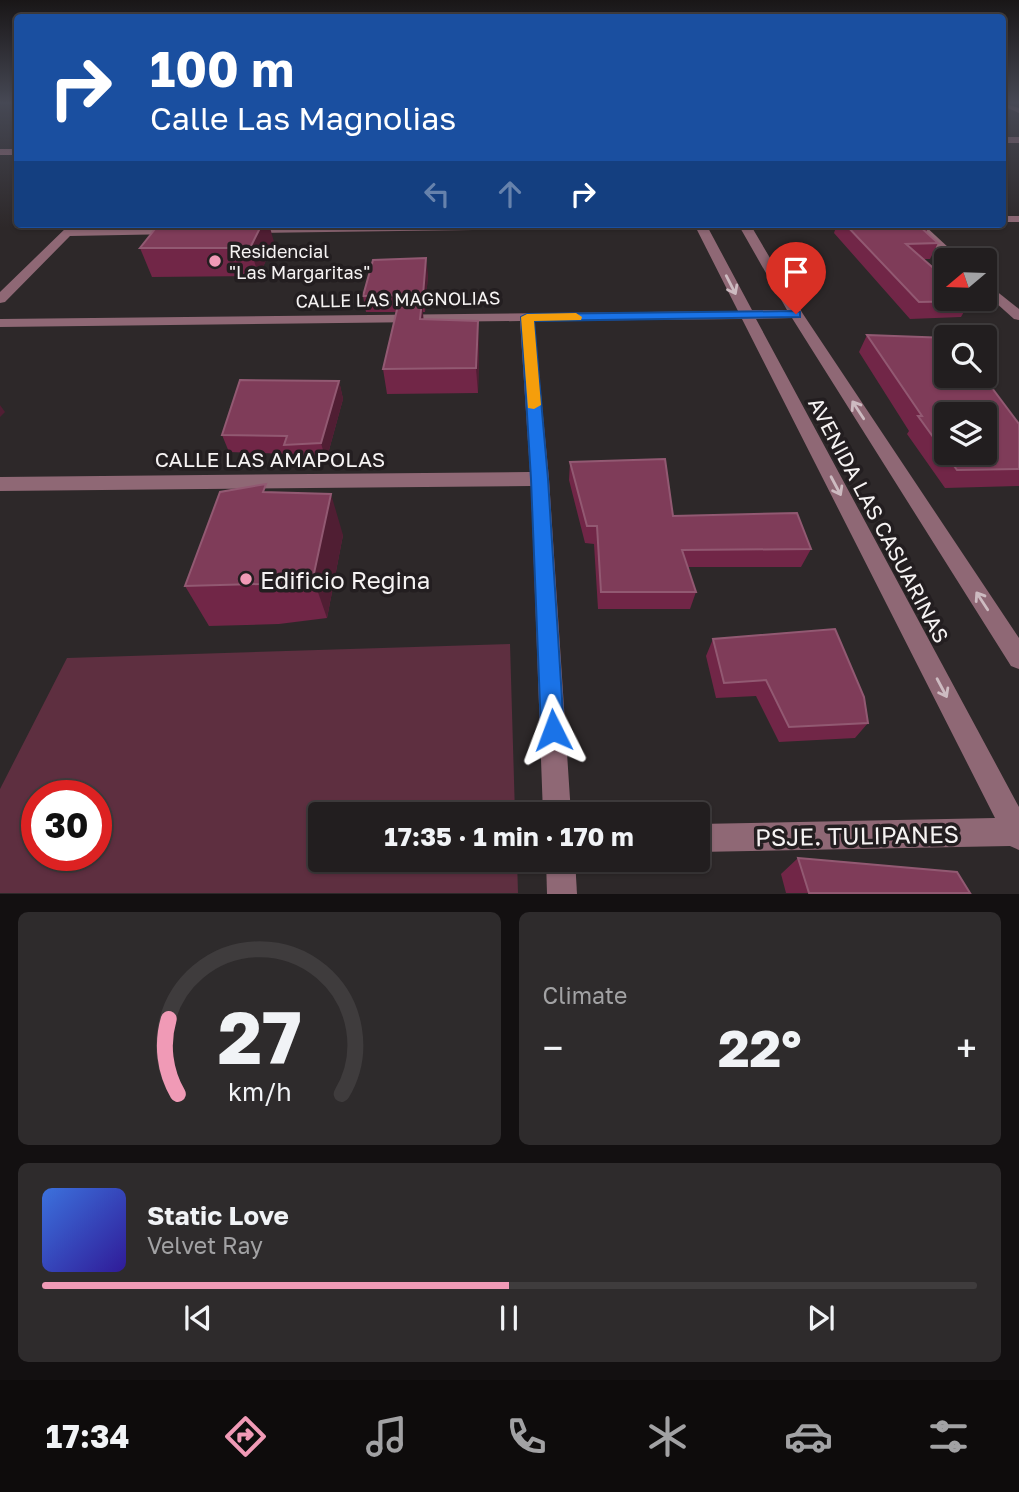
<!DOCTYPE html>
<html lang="en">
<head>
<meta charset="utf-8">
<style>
	body { margin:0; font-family:"Golos Text",sans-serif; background:#2e2b2c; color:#f1f3f6; height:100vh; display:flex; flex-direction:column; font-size:26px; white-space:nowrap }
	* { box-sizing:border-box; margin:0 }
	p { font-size:23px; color:#a2a2a4 }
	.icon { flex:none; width:38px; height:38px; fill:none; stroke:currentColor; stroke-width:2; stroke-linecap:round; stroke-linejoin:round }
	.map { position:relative; height:894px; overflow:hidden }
	.side { display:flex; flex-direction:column; gap:18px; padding:18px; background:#131011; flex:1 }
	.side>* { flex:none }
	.banner { position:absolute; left:14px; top:14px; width:992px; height:214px; border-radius:7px; box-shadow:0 2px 5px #0004,0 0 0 2px #3f3c3d; background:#1a4fa0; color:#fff; overflow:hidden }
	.needle { width:46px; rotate:251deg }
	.controls { position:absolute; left:934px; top:248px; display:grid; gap:14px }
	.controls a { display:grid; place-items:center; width:63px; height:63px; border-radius:7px; background:#221e1f; box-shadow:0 2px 5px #0004,0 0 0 2px #3f3c3d; font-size:35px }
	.speed { position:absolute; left:21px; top:780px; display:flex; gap:14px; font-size:35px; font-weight:700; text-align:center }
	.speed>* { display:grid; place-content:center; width:91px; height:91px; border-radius:50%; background:#221e1f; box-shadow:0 2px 5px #0004,0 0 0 2px #3f3c3d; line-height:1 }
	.speed .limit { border:10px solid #d22; background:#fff; color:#111 }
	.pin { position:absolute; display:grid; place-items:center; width:60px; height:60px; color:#fff; margin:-72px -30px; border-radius:50% 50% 50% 0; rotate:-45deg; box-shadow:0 0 7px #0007 }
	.pin .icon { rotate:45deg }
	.me { position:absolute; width:77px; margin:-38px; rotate:357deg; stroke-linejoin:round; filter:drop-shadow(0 0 5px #0008) }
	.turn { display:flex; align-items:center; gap:24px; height:147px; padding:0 21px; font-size:32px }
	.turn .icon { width:91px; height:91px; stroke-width:2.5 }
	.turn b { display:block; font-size:49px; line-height:60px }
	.lanes { display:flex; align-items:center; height:66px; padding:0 21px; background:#0003; justify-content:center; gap:35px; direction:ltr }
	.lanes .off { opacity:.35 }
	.big { font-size:52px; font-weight:700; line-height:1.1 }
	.side .card { flex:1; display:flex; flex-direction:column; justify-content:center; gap:10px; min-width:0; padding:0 24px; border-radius:10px; background:#2e2b2c }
	.side .dial { align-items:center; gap:0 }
	.dial svg { height:182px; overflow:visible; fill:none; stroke:#3f3c3d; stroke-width:7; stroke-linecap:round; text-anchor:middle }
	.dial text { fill:#f1f3f6; stroke:none }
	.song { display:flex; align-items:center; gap:21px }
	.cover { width:84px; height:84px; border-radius:10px; background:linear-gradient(135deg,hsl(220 70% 55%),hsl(250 70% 35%)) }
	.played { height:7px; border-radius:4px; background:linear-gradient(90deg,#f09ab6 50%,#3f3c3d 50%) }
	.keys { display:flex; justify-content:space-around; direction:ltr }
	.heat { display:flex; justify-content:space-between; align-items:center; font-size:38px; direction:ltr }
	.side .tiles { flex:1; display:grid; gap:18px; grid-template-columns:1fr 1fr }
	.card:last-child { grid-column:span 2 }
	.trip { position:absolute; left:308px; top:802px; width:402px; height:70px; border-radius:7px; background:#221e1f; box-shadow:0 2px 5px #0004,0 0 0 2px #3f3c3d; font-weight:700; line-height:70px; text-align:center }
	.menu { display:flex; height:112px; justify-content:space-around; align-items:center; background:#0e0c0c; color:#a2a2a4 }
	.menu .icon { width:49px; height:49px }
	.menu .on { color:#f09ab6 }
	.menu b { font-size:32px; color:#f1f3f6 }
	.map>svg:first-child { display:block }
	.green { fill:#5e2f40; fill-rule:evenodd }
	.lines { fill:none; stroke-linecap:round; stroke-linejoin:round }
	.minor { fill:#8f6875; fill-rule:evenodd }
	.wall { fill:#712647 }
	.shaded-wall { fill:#501e33 }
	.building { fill:#7f3c59; stroke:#925972; stroke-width:2; fill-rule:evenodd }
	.oneway { stroke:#cdbbc1 }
	.route { fill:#1a73e8; stroke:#114b97; stroke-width:2 }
	.slow { fill:#f59e0b }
	.poi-dot { fill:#f09ab6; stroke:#231e20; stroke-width:2.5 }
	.labels { text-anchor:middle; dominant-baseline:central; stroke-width:7; stroke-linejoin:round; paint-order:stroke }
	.far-poi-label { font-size:18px; fill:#f6f3f3; stroke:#231e20; text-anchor:start }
	.far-street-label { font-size:18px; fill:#f6f3f3; stroke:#231e20 }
	.street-label { font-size:21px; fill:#f6f3f3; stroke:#231e20 }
	.near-poi-label { font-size:24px; fill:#f6f3f3; stroke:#231e20; text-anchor:start }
	.near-street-label { font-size:24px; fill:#f6f3f3; stroke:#231e20 }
</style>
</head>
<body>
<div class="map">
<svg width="1019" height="894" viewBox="0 0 1019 894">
	<rect width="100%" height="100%" fill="#2d2829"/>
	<path class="green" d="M510,644L515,814H320V859H517L518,893H0V789L67,658ZM37,796H96V856H37Z"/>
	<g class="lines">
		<g class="minor">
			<path d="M1003,103L1019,108V113L1003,106Z"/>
			<rect x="1003" y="137" width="16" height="6"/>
			<rect x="0" y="149" width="18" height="6"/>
			<rect x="1003" y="216" width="16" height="6"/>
			<path d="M70,224H80L77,229L176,228L182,231L176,234L70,236L5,302L0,303V292Z"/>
			<path d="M438,224H694L688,227L249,233L243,230L249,227Z"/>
			<path d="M694,224H706L752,310H787L738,224H750L803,314L1019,638V669L1011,666L792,318L756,319L1019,807V850L1010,846L698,852V824L995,818L742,319L534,321L549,479L571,814H543L531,486L0,491V477L530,472L520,321L0,327V319L738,311Z"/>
			<path d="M910,224H923L963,261H950Z"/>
			<path d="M985,282L1019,309V320L1014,319L985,293Z"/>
			<path d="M546,859H575L577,894H547Z"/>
		</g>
	</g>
	<g class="wall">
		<path d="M837,224H930L926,232L938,243L930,259H923L970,301L961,317L910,319L834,233Z"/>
		<path d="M274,242L259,276L152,277L140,248Z"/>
		<path d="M428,274L425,312H423V319L479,345L478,393L387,394L383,369L397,312H366L363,296Z"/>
		<path d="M867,335L1019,424V486L945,488L907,434L909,431L859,352Z"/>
		<path d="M339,381L343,399L326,461L290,463L287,454L229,452L222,435Z"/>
		<path d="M570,462L673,516L811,549L801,567H688L696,592L690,609H598L594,544L585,543L569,480Z"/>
		<path d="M268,492L343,535L327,618L279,624L209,626L185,586Z"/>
		<path d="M713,639L868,723L855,738L779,742L756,696L716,698L706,656Z"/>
		<path d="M798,858L970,893H786L781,874Z"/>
	</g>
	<g class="shaded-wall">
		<path d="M262,224H269L274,242L259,276L250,248Z"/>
		<path d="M426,258L428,274L425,312L423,295Z"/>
		<path d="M422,301L424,325L420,319Z"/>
		<path d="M478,321L479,345L478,393L476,368Z"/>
		<path d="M339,381L343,399L326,461L321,443Z"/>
		<path d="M0,405L5,412L0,417Z"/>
		<path d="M331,494L343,535L327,618L313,578Z"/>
	</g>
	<g class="building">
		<path d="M159,224H262L250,248H140Z"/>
		<path d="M845,224H930H917L938,243L906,244L947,280V299H968L970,301L919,302Z"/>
		<path d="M426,258L423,295L363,296L373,260Z"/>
		<path d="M399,301H422L420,319L478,321L476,368L383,369Z"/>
		<path d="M867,335L949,338H947V376H983L1019,424V469L957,470L918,416H922ZM947,415H985V453H947Z"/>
		<path d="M240,380L339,381L321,443L284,445L287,436L222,435Z"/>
		<path d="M665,459L673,516L797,513L811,549L682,550L696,592H601L597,526H587L570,462Z"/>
		<path d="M266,484L263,492L331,494L313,578L260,584L185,586L220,492Z"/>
		<path d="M835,629L864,697L868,723L789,727L766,680L724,683L713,639Z"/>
		<path d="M798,858L957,872L970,893H809Z"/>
	</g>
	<defs><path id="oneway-shaft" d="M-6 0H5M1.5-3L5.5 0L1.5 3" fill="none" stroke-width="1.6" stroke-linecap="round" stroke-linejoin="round" transform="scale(1.75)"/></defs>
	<g class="oneway">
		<use href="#oneway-shaft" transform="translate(731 285) rotate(63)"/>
		<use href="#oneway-shaft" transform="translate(858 410) rotate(-123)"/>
		<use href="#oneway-shaft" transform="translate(836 486) rotate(62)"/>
		<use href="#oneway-shaft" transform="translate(982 601) rotate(-123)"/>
		<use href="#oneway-shaft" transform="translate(942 688) rotate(62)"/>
	</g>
	<linearGradient id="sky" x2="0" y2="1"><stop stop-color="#191617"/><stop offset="0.45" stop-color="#464854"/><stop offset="1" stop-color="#464854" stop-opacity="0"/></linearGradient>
	<rect width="1019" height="228" fill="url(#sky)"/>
	<path class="route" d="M796,311L800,312V317L534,321L548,479L564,730L561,738L553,742L545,738L541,730L531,479L521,317L527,314Z"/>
	<path class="slow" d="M576,313L582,317L581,320L534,321L541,405L534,409L528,408L521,317L527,314Z"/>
	<g class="poi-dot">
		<circle cx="215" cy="261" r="7"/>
		<circle cx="246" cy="579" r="7"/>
	</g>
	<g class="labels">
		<g class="far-poi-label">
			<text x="229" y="251">Residencial<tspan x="229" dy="21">"Las Margaritas"</tspan></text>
		</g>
		<g class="far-street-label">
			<text transform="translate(398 299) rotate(-1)">CALLE LAS MAGNOLIAS</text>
		</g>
		<g class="street-label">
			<text x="270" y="459">CALLE LAS AMAPOLAS</text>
			<text transform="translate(879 520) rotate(62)">AVENIDA LAS CASUARINAS</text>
		</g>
		<g class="near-poi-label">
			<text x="260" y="579">Edificio Regina</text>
		</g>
		<g class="near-street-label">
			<text transform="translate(857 835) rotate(-1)">PSJE. TULIPANES</text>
		</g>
	</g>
</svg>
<div class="controls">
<a><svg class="needle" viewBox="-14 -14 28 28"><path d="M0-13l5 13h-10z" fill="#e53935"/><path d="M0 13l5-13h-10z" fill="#a2a2a4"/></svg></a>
<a><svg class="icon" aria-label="search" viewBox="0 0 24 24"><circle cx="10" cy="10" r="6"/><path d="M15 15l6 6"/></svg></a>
<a><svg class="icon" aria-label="layers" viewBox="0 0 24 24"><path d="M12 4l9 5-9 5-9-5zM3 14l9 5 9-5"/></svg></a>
</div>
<div class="speed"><div class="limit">30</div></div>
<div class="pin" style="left:796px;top:314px;background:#d93025"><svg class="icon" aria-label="arrive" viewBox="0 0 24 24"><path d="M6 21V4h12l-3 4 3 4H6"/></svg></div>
<svg class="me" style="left:553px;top:730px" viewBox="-20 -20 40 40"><path d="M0-17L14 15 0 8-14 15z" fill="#1a73e8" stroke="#fff" stroke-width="4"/></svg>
<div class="trip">17:35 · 1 min · 170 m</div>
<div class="banner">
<div class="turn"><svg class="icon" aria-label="right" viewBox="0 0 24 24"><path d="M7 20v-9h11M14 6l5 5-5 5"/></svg><div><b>100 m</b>Calle Las Magnolias</div></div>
<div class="lanes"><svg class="icon off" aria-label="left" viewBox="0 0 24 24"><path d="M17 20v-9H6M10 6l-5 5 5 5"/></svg><svg class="icon off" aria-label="ahead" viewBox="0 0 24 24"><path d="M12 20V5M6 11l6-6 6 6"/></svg><svg class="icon" aria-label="right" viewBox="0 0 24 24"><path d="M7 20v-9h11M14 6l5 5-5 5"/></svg></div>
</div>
</div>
<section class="side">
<div class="tiles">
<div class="card dial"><svg viewBox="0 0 100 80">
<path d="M14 69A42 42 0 1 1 86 69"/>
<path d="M14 69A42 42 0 0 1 10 36" stroke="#f09ab6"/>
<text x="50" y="56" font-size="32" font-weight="700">27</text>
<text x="50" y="72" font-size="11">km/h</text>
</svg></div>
<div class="card"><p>Climate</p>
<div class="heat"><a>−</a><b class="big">22°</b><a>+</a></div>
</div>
<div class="card">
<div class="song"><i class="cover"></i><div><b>Static Love</b><p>Velvet Ray</p></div></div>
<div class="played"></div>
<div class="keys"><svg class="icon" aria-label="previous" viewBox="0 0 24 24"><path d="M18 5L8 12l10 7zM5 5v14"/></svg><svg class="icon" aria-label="pause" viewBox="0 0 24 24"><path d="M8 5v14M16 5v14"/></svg><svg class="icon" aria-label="next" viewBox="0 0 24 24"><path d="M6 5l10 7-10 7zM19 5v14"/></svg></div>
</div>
</div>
</section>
<nav class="menu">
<b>17:34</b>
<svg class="icon on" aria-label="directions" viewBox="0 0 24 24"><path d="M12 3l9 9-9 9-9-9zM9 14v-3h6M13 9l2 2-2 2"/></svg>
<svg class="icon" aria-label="music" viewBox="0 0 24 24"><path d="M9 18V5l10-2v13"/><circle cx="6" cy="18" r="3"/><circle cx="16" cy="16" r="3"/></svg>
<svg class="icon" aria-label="phone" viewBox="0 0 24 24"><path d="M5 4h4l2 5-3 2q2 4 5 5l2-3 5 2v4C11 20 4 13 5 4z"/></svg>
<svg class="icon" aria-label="climate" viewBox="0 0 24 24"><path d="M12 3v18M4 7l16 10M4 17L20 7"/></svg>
<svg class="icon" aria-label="car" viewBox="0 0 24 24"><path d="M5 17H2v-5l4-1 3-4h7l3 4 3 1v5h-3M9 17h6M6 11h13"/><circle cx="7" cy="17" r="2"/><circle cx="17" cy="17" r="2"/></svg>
<svg class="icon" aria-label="filters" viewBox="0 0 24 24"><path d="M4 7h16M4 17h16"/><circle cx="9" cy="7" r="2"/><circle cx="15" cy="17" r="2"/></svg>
</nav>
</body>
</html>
